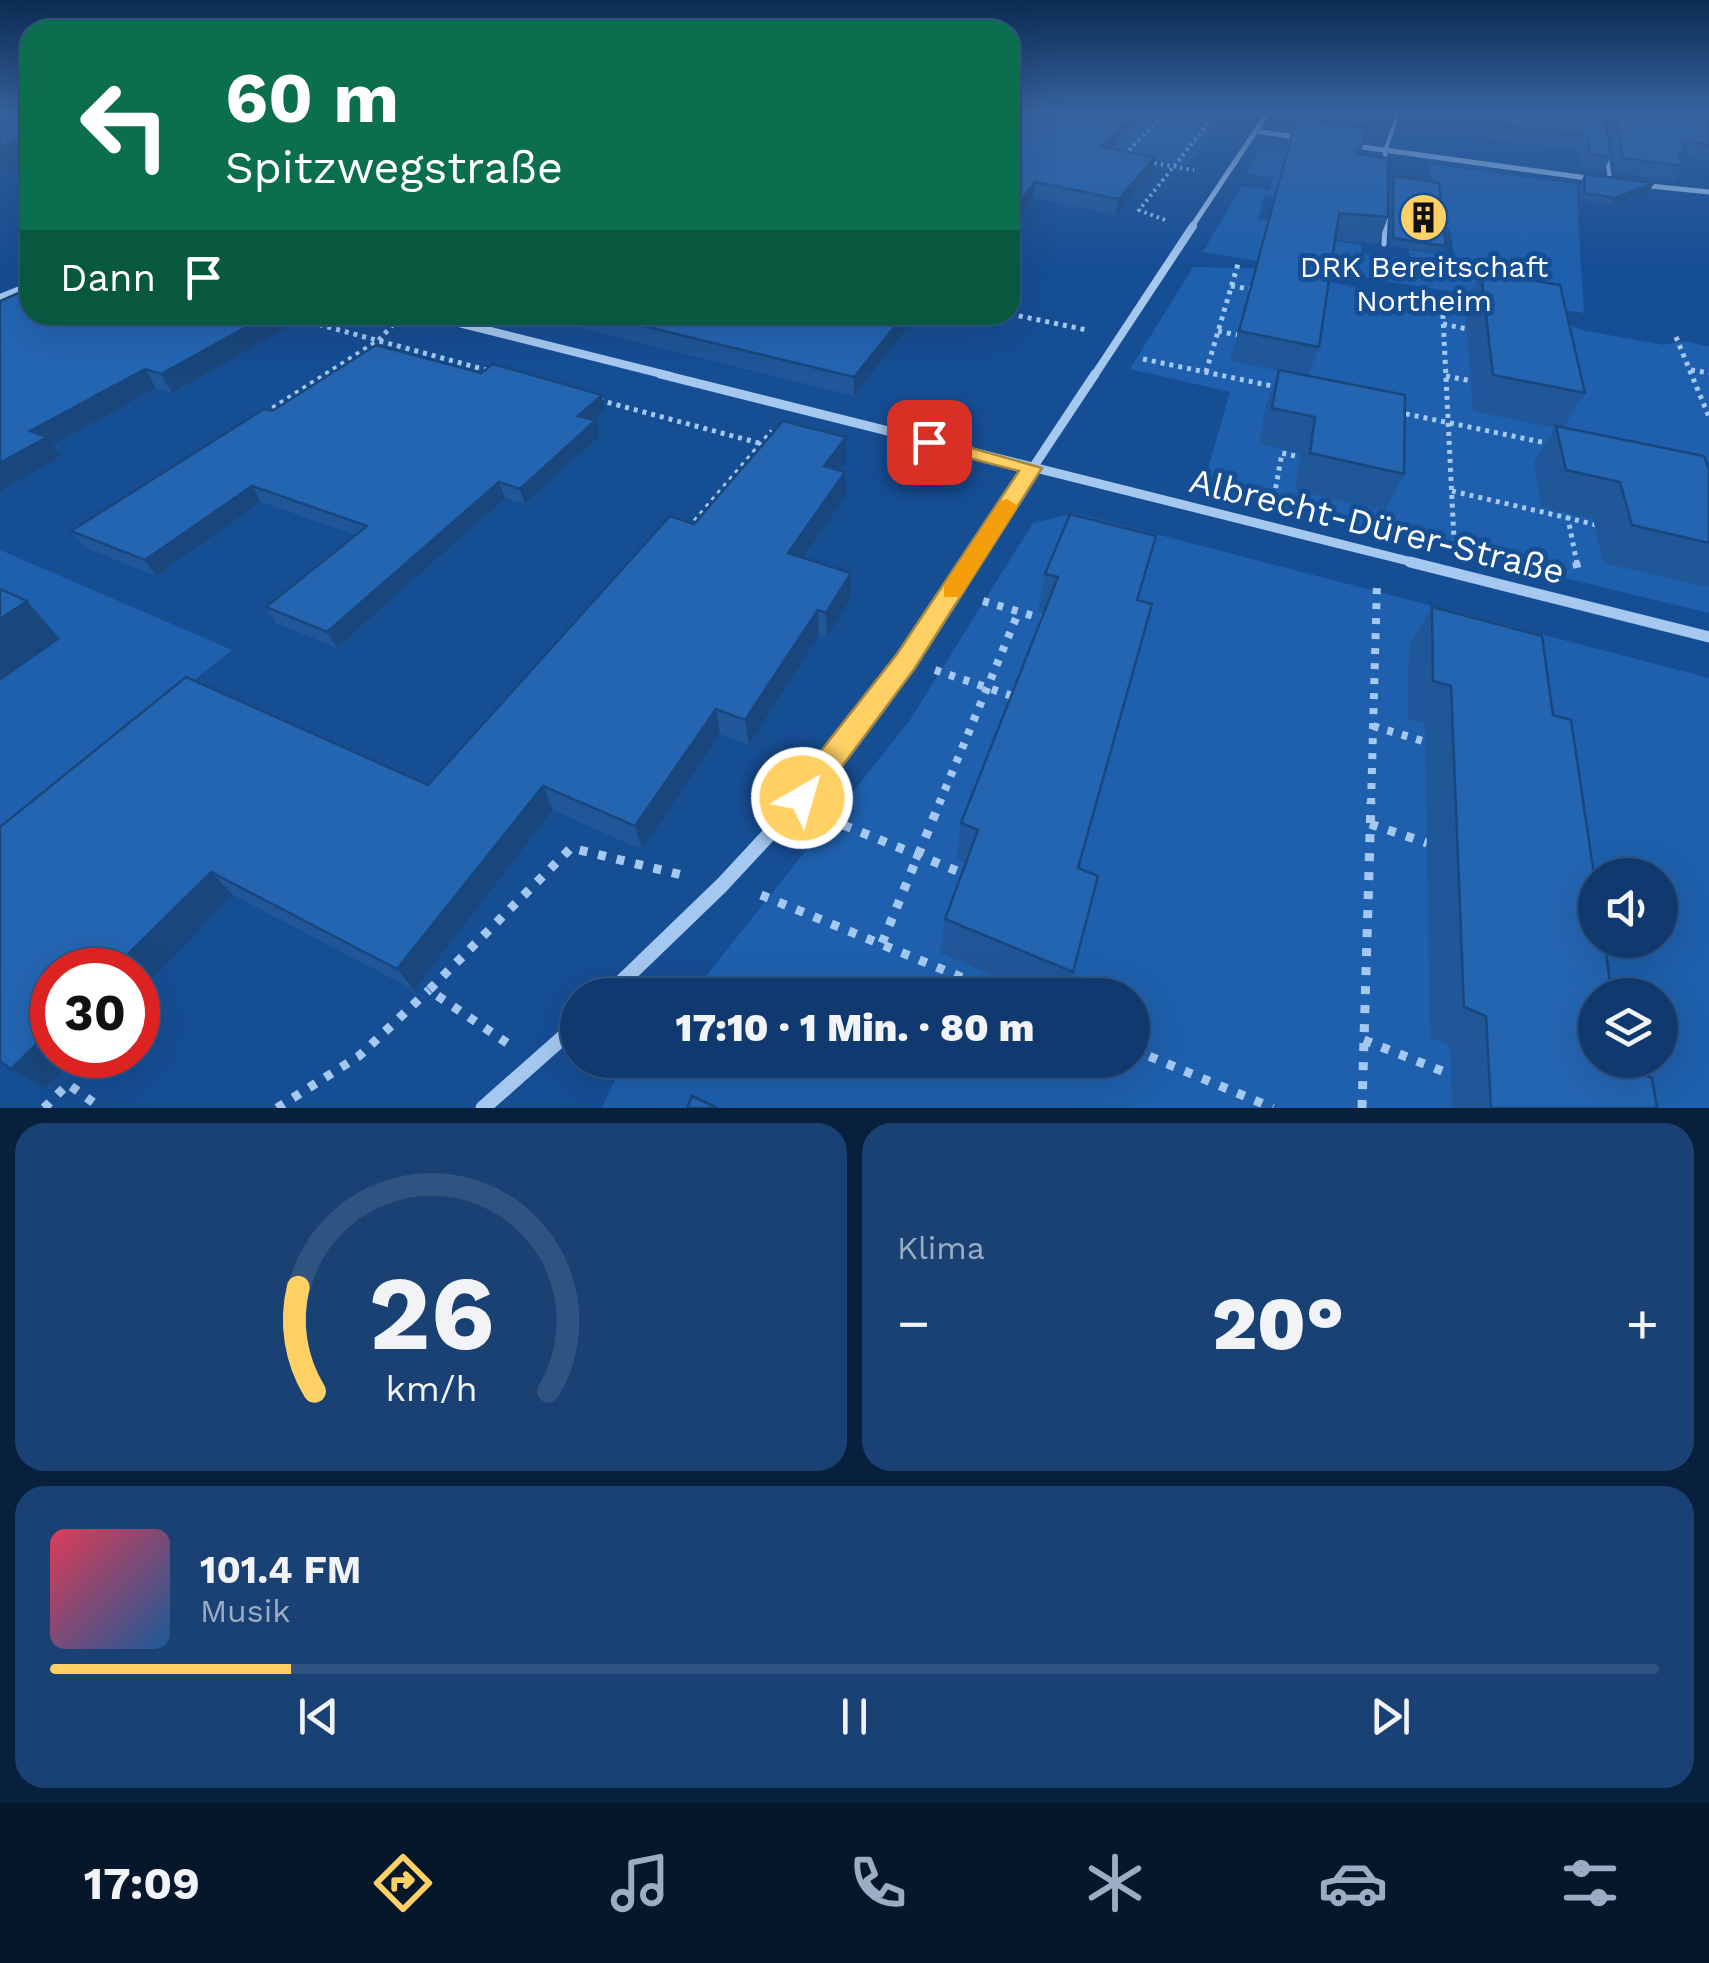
<!DOCTYPE html>
<html lang="de">
<head>
<meta charset="utf-8">
<style>
	body { margin:0; font-family:"Work Sans",sans-serif; background:#194174; color:#f1f3f6; height:100vh; display:flex; flex-direction:column; font-size:38px; white-space:nowrap }
	* { box-sizing:border-box; margin:0 }
	p { font-size:32px; color:#9cadc3 }
	.icon { flex:none; width:55px; height:55px; fill:none; stroke:currentColor; stroke-width:2; stroke-linecap:round; stroke-linejoin:round }
	.map { position:relative; height:1108px; overflow:hidden }
	.details { display:flex; flex-direction:column; gap:15px; padding:15px; background:#09203d; flex:1 }
	.details>* { flex:none }
	.top-card { position:absolute; left:20px; top:20px; width:1000px; height:305px; border-radius:30px; box-shadow:0 10px 40px #0002,0 0 0 2px #305482; background:#0b6e4f; color:#fff; overflow:hidden }
	.fabs { position:absolute; left:1578px; top:858px; display:grid; gap:20px }
	.fabs a { display:grid; place-items:center; width:100px; height:100px; border-radius:50%; background:#103a6f; box-shadow:0 10px 40px #0002,0 0 0 2px #305482; font-size:50px }
	.speed { position:absolute; left:30px; top:948px; display:flex; gap:20px; font-size:50px; font-weight:700; text-align:center }
	.speed>* { display:grid; place-content:center; width:130px; height:130px; border-radius:50%; background:#103a6f; box-shadow:0 10px 40px #0002,0 0 0 2px #305482; line-height:1 }
	.speed .limit { border:15px solid #d22; background:#fff; color:#111 }
	.pin { position:absolute; display:grid; place-items:center; width:85px; height:85px; color:#fff; margin:-42px; border-radius:20px; box-shadow:0 5px 15px #0006 }
	.me { position:absolute; width:110px; margin:-55px; rotate:38deg; stroke-linejoin:round; filter:drop-shadow(0 0 8px #0008) }
	.turn { display:flex; align-items:center; gap:35px; height:210px; padding:0 40px; font-size:45px }
	.turn .icon { width:130px; height:130px; stroke-width:2.5 }
	.turn b { display:block; font-size:70px; line-height:85px }
	.then { display:flex; align-items:center; height:95px; padding:0 40px; background:#0003; gap:20px; font-size:38px }
	.big { font-size:75px; font-weight:800; line-height:1.1 }
	.details .tile { flex:1; display:flex; flex-direction:column; justify-content:center; gap:15px; min-width:0; padding:0 35px; border-radius:30px; background:#194174 }
	.details .dial { align-items:center; gap:0 }
	.dial svg { height:260px; overflow:visible; fill:none; stroke:#305482; stroke-width:7; stroke-linecap:round; text-anchor:middle }
	.dial text { fill:#f1f3f6; stroke:none }
	.song { display:flex; align-items:center; gap:30px }
	.cover { width:120px; height:120px; border-radius:15px; background:linear-gradient(135deg,hsl(350 70% 55%),hsl(210 70% 35%)) }
	.played { height:10px; border-radius:5px; background:linear-gradient(90deg,#ffd165 15%,#305482 15%) }
	.keys { display:flex; justify-content:space-around; direction:ltr }
	.heat { display:flex; justify-content:space-between; align-items:center; font-size:55px; direction:ltr }
	.details .tiles { flex:1; display:grid; gap:15px; grid-template-columns:1fr 1fr }
	.tile:last-child { grid-column:span 2 }
	.trip { position:absolute; left:560px; top:978px; width:590px; height:100px; border-radius:50px; background:#103a6f; box-shadow:0 10px 40px #0002,0 0 0 2px #305482; font-weight:800; line-height:100px; text-align:center }
	.menu { display:flex; height:160px; justify-content:space-around; align-items:center; background:#06172c; color:#9cadc3 }
	.menu .icon { width:70px; height:70px }
	.menu .on { color:#ffd165 }
	.menu b { font-size:45px; color:#f1f3f6 }
	.map>svg:first-child { display:block }
	.green { fill:#1e60ad; fill-rule:evenodd }
	.lines { fill:none; stroke-linecap:round; stroke-linejoin:round }
	.path-far3 { stroke:#a5c8f1; stroke-width:4; stroke-dasharray:2.5 4; stroke-linecap:butt }
	.path-far2 { stroke:#a5c8f1; stroke-width:5; stroke-dasharray:4 5; stroke-linecap:butt }
	.path-far1 { stroke:#a5c8f1; stroke-width:8; stroke-dasharray:6 9; stroke-linecap:butt }
	.path { stroke:#a5c8f1; stroke-width:9; stroke-dasharray:8 11; stroke-linecap:butt }
	.lane-far1 { stroke:#a5c8f1; stroke-width:4 }
	.lane { stroke:#a5c8f1; stroke-width:5 }
	.street-far4 { stroke:#a5c8f1; stroke-width:5 }
	.street-far3 { stroke:#a5c8f1; stroke-width:8 }
	.street-far2 { stroke:#a5c8f1; stroke-width:9 }
	.street-far1 { stroke:#a5c8f1; stroke-width:11 }
	.street { stroke:#a5c8f1; stroke-width:15 }
	.wall { fill:#1f5799 }
	.shaded-wall { fill:#19477d }
	.building { fill:#2465b2; stroke:#19477d; stroke-width:2.5 }
	.route { fill:#ffd165; stroke:#a68842; stroke-width:2.5 }
	.slow { fill:#f59e0b }
	.labels { text-anchor:middle; dominant-baseline:central; stroke-width:10; stroke-linejoin:round; paint-order:stroke }
	.far-poi-label { font-size:30px; fill:#fff; stroke:#164e94 }
	.street-label { font-size:35px; fill:#fff; stroke:#164e94 }
</style>
</head>
<body>
<div class="map">
<svg width="1709" height="1108" viewBox="0 0 1709 1108">
	<rect width="100%" height="100%" fill="#164e94"/>
	<g class="green">
		<path d="M1010,111H1231L1186,165L1120,153Z"/>
		<path d="M1303,146L1377,156L1375,163L1276,196L1264,195L1258,219L1271,221L1270,230L1361,245V254L1410,259L1409,250L1454,256L1450,228L1442,226L1429,164L1576,184L1584,313L1203,252L1242,186L1270,190L1273,178L1247,173L1259,153Z"/>
		<path d="M1193,267L1272,269L1426,303L1444,299L1561,320L1581,330L1664,345L1681,341L1709,346V613L1202,490L1230,392L1130,369Z"/>
		<path d="M1075,513L1709,678V1108H602L614,1082L633,1060H1132V995H691L910,720L1033,523ZM1595,875H1660V940H1595ZM1595,995H1660V1060H1595Z"/>
		<path d="M0,550L232,650L0,836Z"/>
	</g>
	<g class="lines">
		<g class="path-far3">
			<path d="M1125,155L1166,111"/>
			<path d="M1148,162L1194,170"/>
			<path d="M1165,220L1139,210L1218,111"/>
		</g>
		<g class="path-far2">
			<path d="M1231,286L1250,289"/>
			<path d="M1442,297L1454,540"/>
			<path d="M1010,314L1087,330"/>
			<path d="M284,315L490,371"/>
			<path d="M1443,324L1467,329"/>
			<path d="M1218,331L1237,335"/>
			<path d="M1676,337L1709,417"/>
			<path d="M1143,359L1277,387"/>
			<path d="M1691,370L1709,373"/>
			<path d="M1206,372L1238,264"/>
			<path d="M1446,376L1471,381"/>
			<path d="M599,400L770,446"/>
			<path d="M1397,412L1551,444"/>
			<path d="M265,413L378,341L397,320"/>
			<path d="M1452,491L1568,518"/>
			<path d="M1274,497L1282,453L1304,458"/>
			<path d="M689,528L772,431"/>
			<path d="M1577,564L1568,518L1600,526"/>
		</g>
		<g class="path-far1">
			<path d="M1576,562L1578,571"/>
			<path d="M983,601L1047,620"/>
			<path d="M935,670L1018,698"/>
			<path d="M1373,726L1426,742"/>
			<path d="M939,804L1019,611"/>
			<path d="M1371,804L1377,584"/>
		</g>
		<g class="path">
			<path d="M826,818L967,875"/>
			<path d="M1370,824L1427,843"/>
			<path d="M761,895L1005,995"/>
			<path d="M882,943L940,802"/>
			<path d="M1364,1040L1452,1075"/>
			<path d="M507,1043L429,990L571,848L686,876"/>
			<path d="M1132,1049L1273,1108"/>
			<path d="M44,1108L68,1084L101,1108"/>
			<path d="M277,1108L359,1056L429,990"/>
			<path d="M1362,1108L1371,802"/>
		</g>
		<g class="lane-far1">
			<path d="M1607,155L1610,182"/>
			<path d="M1386,165L1385,151L1399,111"/>
			<path d="M1385,228L1386,219"/>
		</g>
		<path class="lane" d="M1384,244L1385,226"/>
		<g class="street-far4">
			<path d="M1255,131L1302,138"/>
			<path d="M1348,145L1594,179"/>
			<path d="M1640,185L1709,192"/>
			<path d="M1191,228L1269,111"/>
		</g>
		<g class="street-far3">
			<path d="M0,298L30,286"/>
			<path d="M427,315L670,376"/>
			<path d="M1094,376L1193,226"/>
		</g>
		<g class="street-far2">
			<path d="M660,374L1420,564"/>
			<path d="M969,564L1095,374"/>
		</g>
		<g class="street-far1">
			<path d="M1410,562L1709,637"/>
			<path d="M796,804L892,681L971,562"/>
		</g>
		<g class="street">
			<path d="M608,995L722,885L799,802"/>
			<path d="M483,1108L578,1024"/>
		</g>
	</g>
	<g class="wall">
		<path d="M1010,111L1111,149L1155,157L1152,172L1116,215L1033,198L1010,230Z"/>
		<path d="M1296,111H1377L1359,154L1388,217L1378,244L1335,240L1319,347L1308,376L1404,474L1385,511L1295,490L1300,453L1259,444L1266,406L1279,371L1230,361L1292,130Z"/>
		<path d="M1453,111H1604L1611,157L1603,171L1581,168V151L1448,133Z"/>
		<path d="M1607,111H1709V161L1685,157L1682,163L1683,166L1674,181L1615,173Z"/>
		<path d="M1585,174L1654,183L1650,190L1611,206L1580,200L1581,181Z"/>
		<path d="M1393,176L1446,246L1442,254L1390,246V184Z"/>
		<path d="M1481,272L1585,393L1564,427L1709,469V585L1706,587L1603,563L1593,519L1541,507L1534,462L1555,428L1473,411L1465,305Z"/>
		<path d="M30,288L309,315L172,393L156,388L53,445L61,456L0,492Z"/>
		<path d="M529,315H948L939,327L913,321L854,396Z"/>
		<path d="M605,410L594,420H596L599,436L525,504L505,498L337,648L276,623L266,607L356,535L261,502L156,576L84,547L71,531L272,411Z"/>
		<path d="M846,461L839,470L846,496L803,558L851,573V598L827,638L819,635L749,745L720,734L642,850L553,810L414,990L233,895L52,1055H77L45,1088L11,1069L0,827L428,785L694,524Z"/>
		<path d="M1045,574L1137,600L1078,868L1073,972L1064,995H1040L940,953L945,919L966,863L956,859L961,823L1044,613L1038,611Z"/>
		<path d="M1432,607L1553,715L1623,1067L1657,1108H1452L1450,1046L1430,1037L1425,724L1408,719L1409,645Z"/>
	</g>
	<g class="shaded-wall">
		<path d="M1137,111H1148L1098,162L1101,147Z"/>
		<path d="M30,138V160L0,170V147Z"/>
		<path d="M1155,157L1152,172L1116,215L1119,199Z"/>
		<path d="M1035,182L1033,198L1010,230V216Z"/>
		<path d="M1654,183L1650,190L1611,206L1615,198Z"/>
		<path d="M268,315H309L172,393L161,374Z"/>
		<path d="M904,315H913V321L854,396V377Z"/>
		<path d="M940,315H948L939,327Z"/>
		<path d="M145,369L156,388L53,445L61,456L0,492V463L30,431Z"/>
		<path d="M602,395L605,410L582,431L578,416Z"/>
		<path d="M596,420L599,436L525,504L520,489Z"/>
		<path d="M846,437V461L825,490L824,466Z"/>
		<path d="M845,472L846,496L789,578L788,553Z"/>
		<path d="M499,482L505,498L337,648L327,632Z"/>
		<path d="M252,486L261,502L156,576L145,560Z"/>
		<path d="M851,573V598L827,638L826,613Z"/>
		<path d="M27,601L60,639L0,681V619Z"/>
		<path d="M818,610L819,635L749,745L745,720Z"/>
		<path d="M716,709L720,734L642,850L635,826Z"/>
		<path d="M543,786L553,810L414,990L397,969Z"/>
		<path d="M211,872L233,895L138,993V970H112Z"/>
		<path d="M52,1029V1055H77L45,1088L11,1069Z"/>
	</g>
	<g class="building">
		<path d="M0,111H30V138L0,147Z"/>
		<path d="M1010,111H1137L1101,147L1155,157L1119,199L1035,182L1010,216Z"/>
		<path d="M1297,111H1376L1370,126L1296,117Z"/>
		<path d="M1456,111H1604L1611,157L1589,154V136L1454,119Z"/>
		<path d="M1616,111H1709V145L1682,141L1686,155L1679,154L1683,166L1623,158Z"/>
		<path d="M1296,119L1369,128L1358,154L1388,158V217L1339,213L1319,347L1239,331Z"/>
		<path d="M1585,174L1654,183L1615,198L1584,193Z"/>
		<path d="M1393,176L1439,183L1446,246L1393,238Z"/>
		<path d="M1481,272L1560,285L1585,393L1493,375Z"/>
		<path d="M30,288V315H268L161,374L145,369L30,431L47,437L0,463V301Z"/>
		<path d="M598,315H904L854,377Z"/>
		<path d="M376,345L481,373L493,364L602,395L578,416L596,420L520,489L499,482L327,632L266,607L367,526L252,486L145,560L71,531L264,409L272,411Z"/>
		<path d="M1279,370L1405,395L1404,474L1310,453L1315,417L1272,408Z"/>
		<path d="M783,421L846,437L824,466L845,472L788,553L851,573L826,613L818,610L745,720L716,709L635,826L543,786L397,969L211,872L112,970H52V1029L11,1069L0,1061V827L186,677L428,785L670,516L694,524Z"/>
		<path d="M1556,426L1704,456L1709,469V543L1632,525L1620,482L1566,470Z"/>
		<path d="M1070,514L1156,536L1137,600L1152,604L1078,868L1098,876L1073,972L945,919L978,830L961,823L1058,577L1045,574Z"/>
		<path d="M0,589L27,601L0,619Z"/>
		<path d="M1432,607L1542,636L1553,715L1571,720L1595,881V940H1604L1612,995H1595V1060H1622L1623,1067L1652,1078L1657,1108H1491L1486,1016L1464,1007L1451,686L1433,681Z"/>
		<path d="M692,1096L717,1108H687Z"/>
	</g>
	<linearGradient id="sky" x2="0" y2="1"><stop stop-color="#0c2b51"/><stop offset="0.42" stop-color="#36639f"/><stop offset="1" stop-color="#36639f" stop-opacity="0"/></linearGradient>
	<rect width="1709" height="266" fill="url(#sky)"/>
	<path class="route" d="M929,436L1042,468L915,668L812,807L802,811L791,807L787,798L791,789L897,654L1019,471L922,446L919,442Z"/>
	<path class="slow" d="M1007,499L1018,506L960,597H944V585L1000,501Z"/>
	<defs>
		<symbol id="building-disc" viewBox="-11 -11 22 22"><circle r="9.5" fill="#ffd165" stroke="#164e94"/><path d="M-4-6H4V6H1V3H-1V6H-4ZM-2.5-4.3h1.7v1.8h-1.7ZM.8-4.3h1.7v1.8H.8ZM-2.5-1h1.7V.8h-1.7ZM.8-1h1.7V.8H.8Z" fill="#111"/></symbol>
	</defs>
	<g fill-rule="evenodd">
		<use href="#building-disc" x="1396" y="190" width="55" height="55"/>
	</g>
	<g class="labels">
		<g class="far-poi-label">
			<text x="1424" y="266">DRK Bereitschaft<tspan x="1424" dy="34">Northeim</tspan></text>
		</g>
		<g class="street-label">
			<text transform="translate(1377 526) rotate(14)">Albrecht-Dürer-Straße</text>
		</g>
	</g>
</svg>
<div class="fabs">
<a><svg class="icon" aria-label="sound" viewBox="0 0 24 24"><path d="M4 9h4l5-4v14l-5-4H4zM17 9q2 3 0 6"/></svg></a>
<a><svg class="icon" aria-label="layers" viewBox="0 0 24 24"><path d="M12 4l9 5-9 5-9-5zM3 14l9 5 9-5"/></svg></a>
</div>
<div class="speed"><div class="limit">30</div></div>
<div class="pin" style="left:929px;top:442px;background:#d93025"><svg class="icon" aria-label="arrive" viewBox="0 0 24 24"><path d="M6 21V4h12l-3 4 3 4H6"/></svg></div>
<svg class="me" style="left:802px;top:798px" viewBox="-20 -20 40 40"><circle r="17" fill="#ffd165" stroke="#fff" stroke-width="3"/><path d="M0-11L8 9 0 5-8 9z" fill="#fff"/></svg>
<div class="trip">17:10 · 1 Min. · 80 m</div>
<div class="top-card">
<div class="turn"><svg class="icon" aria-label="left" viewBox="0 0 24 24"><path d="M17 20v-9H6M10 6l-5 5 5 5"/></svg><div><b>60 m</b>Spitzwegstraße</div></div>
<div class="then">Dann<svg class="icon" aria-label="arrive" viewBox="0 0 24 24"><path d="M6 21V4h12l-3 4 3 4H6"/></svg></div>
</div>
</div>
<section class="details">
<div class="tiles">
<div class="tile dial"><svg viewBox="0 0 100 80">
<path d="M14 69A42 42 0 1 1 86 69"/>
<path d="M14 69A42 42 0 0 1 9 37" stroke="#ffd165"/>
<text x="50" y="56" font-size="32" font-weight="700">26</text>
<text x="50" y="72" font-size="11">km/h</text>
</svg></div>
<div class="tile"><p>Klima</p>
<div class="heat"><a>−</a><b class="big">20°</b><a>+</a></div>
</div>
<div class="tile">
<div class="song"><i class="cover"></i><div><b>101.4 FM</b><p>Musik</p></div></div>
<div class="played"></div>
<div class="keys"><svg class="icon" aria-label="previous" viewBox="0 0 24 24"><path d="M18 5L8 12l10 7zM5 5v14"/></svg><svg class="icon" aria-label="pause" viewBox="0 0 24 24"><path d="M8 5v14M16 5v14"/></svg><svg class="icon" aria-label="next" viewBox="0 0 24 24"><path d="M6 5l10 7-10 7zM19 5v14"/></svg></div>
</div>
</div>
</section>
<nav class="menu">
<b>17:09</b>
<svg class="icon on" aria-label="directions" viewBox="0 0 24 24"><path d="M12 3l9 9-9 9-9-9zM9 14v-3h6M13 9l2 2-2 2"/></svg>
<svg class="icon" aria-label="music" viewBox="0 0 24 24"><path d="M9 18V5l10-2v13"/><circle cx="6" cy="18" r="3"/><circle cx="16" cy="16" r="3"/></svg>
<svg class="icon" aria-label="phone" viewBox="0 0 24 24"><path d="M5 4h4l2 5-3 2q2 4 5 5l2-3 5 2v4C11 20 4 13 5 4z"/></svg>
<svg class="icon" aria-label="climate" viewBox="0 0 24 24"><path d="M12 3v18M4 7l16 10M4 17L20 7"/></svg>
<svg class="icon" aria-label="car" viewBox="0 0 24 24"><path d="M5 17H2v-5l4-1 3-4h7l3 4 3 1v5h-3M9 17h6M6 11h13"/><circle cx="7" cy="17" r="2"/><circle cx="17" cy="17" r="2"/></svg>
<svg class="icon" aria-label="filters" viewBox="0 0 24 24"><path d="M4 7h16M4 17h16"/><circle cx="9" cy="7" r="2"/><circle cx="15" cy="17" r="2"/></svg>
</nav>
</body>
</html>
